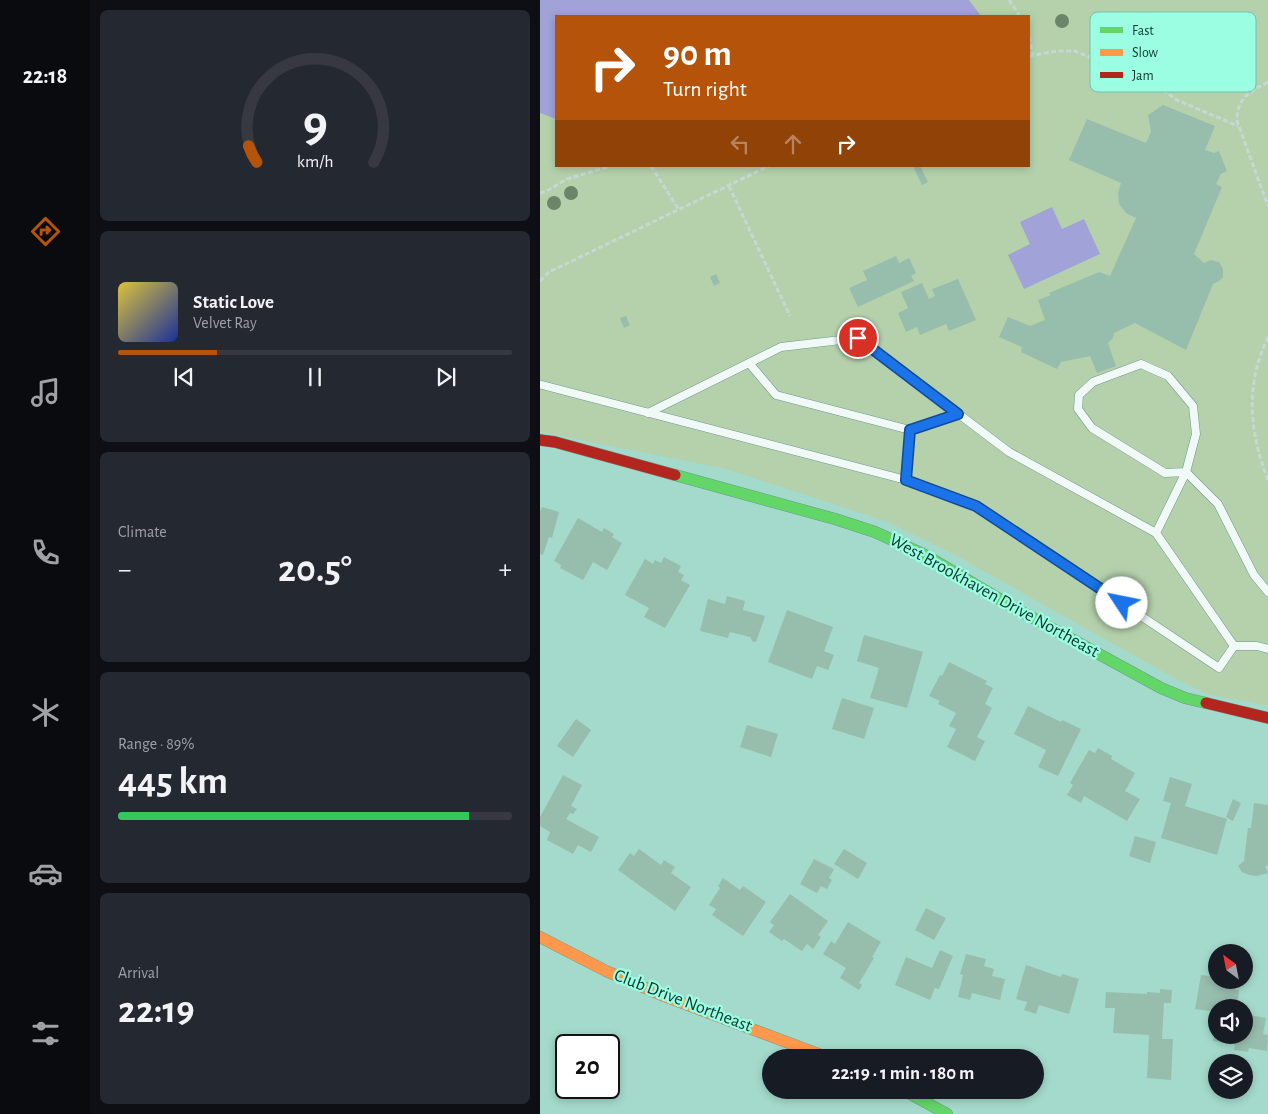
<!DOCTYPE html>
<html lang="en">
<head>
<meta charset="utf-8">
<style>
	body { margin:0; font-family:"Alegreya Sans",sans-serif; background:#242831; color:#f1f3f6; height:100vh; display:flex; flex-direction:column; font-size:19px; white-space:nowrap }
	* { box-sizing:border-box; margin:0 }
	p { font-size:16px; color:#9ea1a6 }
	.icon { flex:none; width:28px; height:28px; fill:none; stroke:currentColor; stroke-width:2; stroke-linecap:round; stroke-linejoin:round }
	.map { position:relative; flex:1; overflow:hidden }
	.sheet { display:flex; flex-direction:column; gap:10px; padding:10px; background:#0d0f14; width:450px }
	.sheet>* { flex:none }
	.top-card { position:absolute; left:15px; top:15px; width:475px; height:152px; border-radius:0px; box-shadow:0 2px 8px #0003; background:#b45309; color:#fff; overflow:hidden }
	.needle { width:32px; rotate:328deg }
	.controls { position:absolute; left:668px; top:944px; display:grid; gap:10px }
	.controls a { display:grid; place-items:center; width:45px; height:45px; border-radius:50%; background:#171b24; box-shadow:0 2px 8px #0003; font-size:25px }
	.speed { position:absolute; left:15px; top:1034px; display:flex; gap:10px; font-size:25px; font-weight:700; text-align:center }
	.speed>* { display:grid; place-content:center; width:65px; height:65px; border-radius:50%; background:#171b24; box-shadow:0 2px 8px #0003; line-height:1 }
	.speed .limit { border:2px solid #111; border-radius:8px; background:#fff; color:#111 }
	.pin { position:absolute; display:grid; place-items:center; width:42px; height:42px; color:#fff; margin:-21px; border:2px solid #fff; border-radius:50%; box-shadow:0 1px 5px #0007 }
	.me { position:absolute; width:55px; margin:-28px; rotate:304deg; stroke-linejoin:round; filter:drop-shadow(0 0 4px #0008) }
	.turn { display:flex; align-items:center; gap:18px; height:105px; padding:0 25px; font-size:22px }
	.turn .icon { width:65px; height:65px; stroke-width:2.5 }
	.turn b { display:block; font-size:35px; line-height:42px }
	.lanes { display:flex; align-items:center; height:48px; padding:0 25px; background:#0003; justify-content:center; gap:25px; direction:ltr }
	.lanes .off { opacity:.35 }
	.big { font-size:38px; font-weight:700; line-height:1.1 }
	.sheet .tile { flex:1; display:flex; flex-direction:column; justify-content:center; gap:8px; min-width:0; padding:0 18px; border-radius:8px; background:#242831 }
	.sheet .dial { align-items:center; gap:0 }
	.dial svg { height:130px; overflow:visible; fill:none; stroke:#363941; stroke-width:7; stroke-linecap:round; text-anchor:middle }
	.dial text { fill:#f1f3f6; stroke:none }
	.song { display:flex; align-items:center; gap:15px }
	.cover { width:60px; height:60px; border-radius:8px; background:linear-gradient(135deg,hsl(50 70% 55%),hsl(230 70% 35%)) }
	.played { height:5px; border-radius:2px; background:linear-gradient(90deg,#b45309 25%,#363941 25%) }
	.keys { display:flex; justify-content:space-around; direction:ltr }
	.heat { display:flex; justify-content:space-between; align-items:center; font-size:28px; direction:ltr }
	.charge { height:8px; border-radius:4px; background:linear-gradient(90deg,#34c759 89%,#363941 0) }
	.trip { position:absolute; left:222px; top:1049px; width:282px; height:50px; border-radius:25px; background:#171b24; box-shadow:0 2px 8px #0003; font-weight:700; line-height:50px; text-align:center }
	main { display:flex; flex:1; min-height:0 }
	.tab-bar { display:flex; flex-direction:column; width:90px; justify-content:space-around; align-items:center; background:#090b0e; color:#9ea1a6 }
	.tab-bar .icon { width:35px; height:35px }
	.tab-bar .on { color:#b45309 }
	.tab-bar b { font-size:22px; color:#f1f3f6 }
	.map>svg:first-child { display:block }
	.green { fill:#b4d1ac; fill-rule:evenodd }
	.water { fill:#a0a2d8 }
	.building { fill:#97bdad }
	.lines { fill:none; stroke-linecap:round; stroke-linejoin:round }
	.lane-casing { stroke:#6b998e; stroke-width:9 }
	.fast-casing { stroke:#6b998e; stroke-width:12 }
	.slow-casing { stroke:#6b998e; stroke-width:12 }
	.jam-casing { stroke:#6b998e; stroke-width:12 }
	.path { stroke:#c6d8d4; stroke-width:3; stroke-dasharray:5 2.5; stroke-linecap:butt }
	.lane { stroke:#f1f9f7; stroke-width:8 }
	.fast { stroke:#63d668; stroke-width:11 }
	.slow { stroke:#ff974d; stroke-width:11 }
	.jam { stroke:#b3261e; stroke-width:11 }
	.tree { fill:#6b8569 }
	.route-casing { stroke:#114b97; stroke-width:12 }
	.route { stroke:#1a73e8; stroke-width:9 }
	.labels { text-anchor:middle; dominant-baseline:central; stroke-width:4.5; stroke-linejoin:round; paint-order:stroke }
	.street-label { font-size:18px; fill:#0b372d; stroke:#9bfee3 }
	.key { fill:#9bfee3; stroke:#70c2ac; stroke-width:1 }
	.key-label { font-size:14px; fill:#0b372d }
</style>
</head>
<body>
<main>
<nav class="tab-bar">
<b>22:18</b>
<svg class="icon on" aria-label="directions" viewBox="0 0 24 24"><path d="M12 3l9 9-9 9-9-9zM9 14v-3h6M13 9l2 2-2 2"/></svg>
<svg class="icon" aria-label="music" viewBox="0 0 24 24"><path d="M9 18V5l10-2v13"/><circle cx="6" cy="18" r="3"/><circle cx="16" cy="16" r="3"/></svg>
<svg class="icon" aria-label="phone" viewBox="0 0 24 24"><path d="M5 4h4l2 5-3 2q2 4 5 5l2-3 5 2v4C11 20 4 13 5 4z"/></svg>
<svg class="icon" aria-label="climate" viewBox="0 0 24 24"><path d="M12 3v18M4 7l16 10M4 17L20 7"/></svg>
<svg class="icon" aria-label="car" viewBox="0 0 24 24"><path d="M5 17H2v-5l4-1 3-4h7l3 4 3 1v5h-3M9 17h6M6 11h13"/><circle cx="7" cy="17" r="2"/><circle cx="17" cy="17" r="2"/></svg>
<svg class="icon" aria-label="filters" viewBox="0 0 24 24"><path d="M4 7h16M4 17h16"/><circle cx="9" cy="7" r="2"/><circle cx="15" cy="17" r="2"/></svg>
</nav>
<section class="sheet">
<div class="tile dial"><svg viewBox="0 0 100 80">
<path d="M14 69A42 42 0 1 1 86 69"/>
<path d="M14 69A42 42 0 0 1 9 59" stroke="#b45309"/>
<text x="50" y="56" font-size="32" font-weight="700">9</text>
<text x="50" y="72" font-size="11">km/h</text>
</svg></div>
<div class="tile">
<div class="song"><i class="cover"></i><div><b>Static Love</b><p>Velvet Ray</p></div></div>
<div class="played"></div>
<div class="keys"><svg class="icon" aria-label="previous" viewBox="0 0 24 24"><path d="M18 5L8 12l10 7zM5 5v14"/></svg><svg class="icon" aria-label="pause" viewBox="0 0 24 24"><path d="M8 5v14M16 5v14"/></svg><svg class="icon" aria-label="next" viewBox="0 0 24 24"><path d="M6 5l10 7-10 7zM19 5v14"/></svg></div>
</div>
<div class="tile"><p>Climate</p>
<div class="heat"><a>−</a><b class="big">20.5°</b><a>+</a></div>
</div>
<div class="tile"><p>Range · 89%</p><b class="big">445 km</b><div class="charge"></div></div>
<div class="tile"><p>Arrival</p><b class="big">22:19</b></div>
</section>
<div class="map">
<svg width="728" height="1114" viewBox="0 0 728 1114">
	<rect width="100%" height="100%" fill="#a4dacb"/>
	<path class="green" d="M0,0H728V706L667,694L627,674L415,555L345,521L186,469L0,432ZM16,16H489V166H16Z"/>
	<g class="water">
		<path d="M0,0H429L441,16H16V119L0,113Z"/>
		<path d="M512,207L522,229L544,219L560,254L484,289L468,255L490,244L480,222Z"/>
	</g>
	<g class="building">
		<path d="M623,105L675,126L665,150L674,153L679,151L687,171L681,174L676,184L682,187L654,254L664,263L671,260L679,262L683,269V277L679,281L673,284L646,350L595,323L574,333L573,338L568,343L576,366L557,373L550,356L521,362L517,369L481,352L482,347L459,337L468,317L490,326L505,320L498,300L511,295L509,293L559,272L570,276L596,218L586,213L579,204L578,193L581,183L529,160L547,119L606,143L611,132L608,115Z"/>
		<path d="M373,166H380L388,182L382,185Z"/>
		<path d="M356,256L359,263L369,258L376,273L371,276L374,281L318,307L309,288L327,280L323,271Z"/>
		<path d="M176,274L180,283L174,286L170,277Z"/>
		<path d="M418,279L436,320L409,331L406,324L380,335L377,327L366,332L358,313L368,308L361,292L382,283L389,299L395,296L392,289Z"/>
		<path d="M86,316L90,325L84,328L80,318Z"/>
		<path d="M2,507L19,512L12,538L9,537L3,555L0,554V510H1Z"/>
		<path d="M38,518L62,532L64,528L74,534L72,537L82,543L67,570L53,562L43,580L20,568L21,565L14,561Z"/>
		<path d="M124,557L141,566L138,572L144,575L141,580L150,585L125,628L104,617L109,608L85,595L105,559L113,564L115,560L121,563Z"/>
		<path d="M187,596L205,601L203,610L225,616L216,642H213L210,637L190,632L188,638L160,631L168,599L185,604Z"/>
		<path d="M247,610L293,627L284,651L294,655L288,670L277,666L272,679L228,662Z"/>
		<path d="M324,635L383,652L367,708L330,698L339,668L317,661Z"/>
		<path d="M409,662L447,681L445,684L453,688L445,704L452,708L437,737L445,741L435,761L407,747L416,729L409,726L416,713L398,704L400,701L389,696L400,675L402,676Z"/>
		<path d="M302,698L334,708L324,739L292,729Z"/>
		<path d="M488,706L521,722L522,720L541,729L518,776L498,767L506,750L474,734Z"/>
		<path d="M36,719L51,730L33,757L17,746Z"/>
		<path d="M207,725L238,734L231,757L200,747Z"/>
		<path d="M558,748L572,756L571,759L595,773L585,791L600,799L587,821L544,796L541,803L527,795L533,785L530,783L549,750L555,753Z"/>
		<path d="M23,775L42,785L31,806L37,809L33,814L30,813L26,819L59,837L51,852L38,845L33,854L7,840L10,832L0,826V817Z"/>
		<path d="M630,777L652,784L645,806L687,819L677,855L621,838L631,803L623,801Z"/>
		<path d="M693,799L701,803L693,821L686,817Z"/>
		<path d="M714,803L728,805V866H725L728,873L717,876L709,875L702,872L698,866L704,861L708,828H711Z"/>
		<path d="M595,836L616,842L610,863L589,856Z"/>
		<path d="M99,849L121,865L124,860L135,867L131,873L151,887L135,911L78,870L90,853L94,856Z"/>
		<path d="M304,849L327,863L318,879L294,864Z"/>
		<path d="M274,859L294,869L289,878L292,880L287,889L281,886L277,893L260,884Z"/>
		<path d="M183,878L200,890L203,886L226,902L203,936L172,915L176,909L169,905L180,888L178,886Z"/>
		<path d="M250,894L288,921L278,935L281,937L273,949L267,944L262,951L244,939L242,941L229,932L234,925L230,922Z"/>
		<path d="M386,908L406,918L394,940L375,930Z"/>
		<path d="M308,922L341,942L332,957L334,958L319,983L322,985L319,990L300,978L306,968L283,954L291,941L295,944Z"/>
		<path d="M400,950L413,956L399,989L395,988L390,1000L355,985L366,957L392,968Z"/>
		<path d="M426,954L446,959L444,966L454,969L452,976L465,979L460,1000L432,993L430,1000L418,997L423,975L420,974Z"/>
		<path d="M486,965L521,977L522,974L539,979L529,1014L499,1005L496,1014L484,1010L487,1002L476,999Z"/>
		<path d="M661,975L676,977V980H683L682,987L699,990L697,1008H676V1012L655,1009Z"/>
		<path d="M620,989L632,990L631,1003H624L622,1039H633L631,1080L607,1078L609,1035L573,1033L575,1008H565L566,992L607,994V992L620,993Z"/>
		<path d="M704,1014L726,1018L723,1034L728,1035L727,1051L709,1048L708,1052L694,1050L695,1044L673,1041L675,1030L676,1035H704Z"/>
	</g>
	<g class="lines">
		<defs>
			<g id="lane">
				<path d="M209,363L236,395L370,430"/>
				<path d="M2,385L366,480L436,506L679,668L694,646"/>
				<path d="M108,413L241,347L318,338L469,452L616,533L694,646"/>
				<path d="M366,480L370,430L418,414"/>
				<path d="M616,533L646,472L656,434L653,406L628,376L601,364L553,382L539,395L538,409L552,428L625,473L646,472L678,504L714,575L728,592"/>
				<path d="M694,646H717L728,649"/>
			</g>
			<g id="fast">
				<path d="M135,475L295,519L335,532L385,555L471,606L621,688L645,698L666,703"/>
				<path d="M363,1090L407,1114"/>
			</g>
			<path id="slow" d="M0,937L66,971L124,996L289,1058"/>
			<g id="jam">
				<path d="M0,440L15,442L135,475"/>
				<path d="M666,703L728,718"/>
			</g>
		</defs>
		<use href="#lane" class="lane-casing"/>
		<use href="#fast" class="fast-casing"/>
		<use href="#slow" class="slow-casing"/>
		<use href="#jam" class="jam-casing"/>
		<g class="path">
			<path d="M469,0L480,16"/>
			<path d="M489,37L493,55"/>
			<path d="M489,56L517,51H535L564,63L620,88L637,100L698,126"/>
			<path d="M728,82C709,92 697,98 697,121L728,206"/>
			<path d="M111,166L139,210"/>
			<path d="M189,186L250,316"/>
			<path d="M0,193L5,192L27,179L71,166"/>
			<path d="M0,281L9,272L229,166"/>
			<path d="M728,337C705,386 709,431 728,480"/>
		</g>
		<use href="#lane" class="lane"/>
		<use href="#fast" class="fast"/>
		<use href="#slow" class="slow"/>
		<use href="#jam" class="jam"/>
	</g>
	<g class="tree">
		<circle cx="522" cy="21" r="7"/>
		<circle cx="31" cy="193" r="7"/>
		<circle cx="14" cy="203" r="7"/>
	</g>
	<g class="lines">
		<defs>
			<path id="route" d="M318,338L418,414L370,430L366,480L436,506L582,603"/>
		</defs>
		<use href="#route" class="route-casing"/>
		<use href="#route" class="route"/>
	</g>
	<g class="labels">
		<g class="street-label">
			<text transform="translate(454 596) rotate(29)">West Brookhaven Drive Northeast</text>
			<text transform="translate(143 1001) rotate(21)">Club Drive Northeast</text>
		</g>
	</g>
	<rect x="550" y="12" width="166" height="80" rx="8" class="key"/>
	<rect x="560" y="27" width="23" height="6" fill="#63d668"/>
	<rect x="560" y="49" width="23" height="7" fill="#ff974d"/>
	<rect x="560" y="72" width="23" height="6" fill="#b3261e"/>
	<g class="key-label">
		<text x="592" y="35">Fast</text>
		<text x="592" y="57">Slow</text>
		<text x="592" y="80">Jam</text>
	</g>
</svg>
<div class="controls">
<a><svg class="needle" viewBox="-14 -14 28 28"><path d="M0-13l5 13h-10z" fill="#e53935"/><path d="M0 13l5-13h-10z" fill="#9ea1a6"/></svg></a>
<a><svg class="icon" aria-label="sound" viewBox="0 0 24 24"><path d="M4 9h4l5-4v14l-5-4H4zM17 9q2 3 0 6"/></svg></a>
<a><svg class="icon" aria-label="layers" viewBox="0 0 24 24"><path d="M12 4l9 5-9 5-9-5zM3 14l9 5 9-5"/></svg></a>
</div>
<div class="speed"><div class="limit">20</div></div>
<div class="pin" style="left:318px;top:338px;background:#d93025"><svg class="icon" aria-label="arrive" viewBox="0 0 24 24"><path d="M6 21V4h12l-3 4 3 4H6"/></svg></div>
<svg class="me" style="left:582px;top:603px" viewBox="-20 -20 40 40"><circle r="19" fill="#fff"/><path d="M0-13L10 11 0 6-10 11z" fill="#1a73e8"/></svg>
<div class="trip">22:19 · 1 min · 180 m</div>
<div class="top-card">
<div class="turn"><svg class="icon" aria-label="right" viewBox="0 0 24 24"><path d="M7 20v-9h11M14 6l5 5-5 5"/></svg><div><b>90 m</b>Turn right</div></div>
<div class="lanes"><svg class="icon off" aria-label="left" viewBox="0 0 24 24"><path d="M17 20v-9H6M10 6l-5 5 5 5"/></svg><svg class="icon off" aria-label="ahead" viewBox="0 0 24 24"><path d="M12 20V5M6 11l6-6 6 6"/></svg><svg class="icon" aria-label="right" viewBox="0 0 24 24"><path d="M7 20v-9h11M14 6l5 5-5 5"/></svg></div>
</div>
</div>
</main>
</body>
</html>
